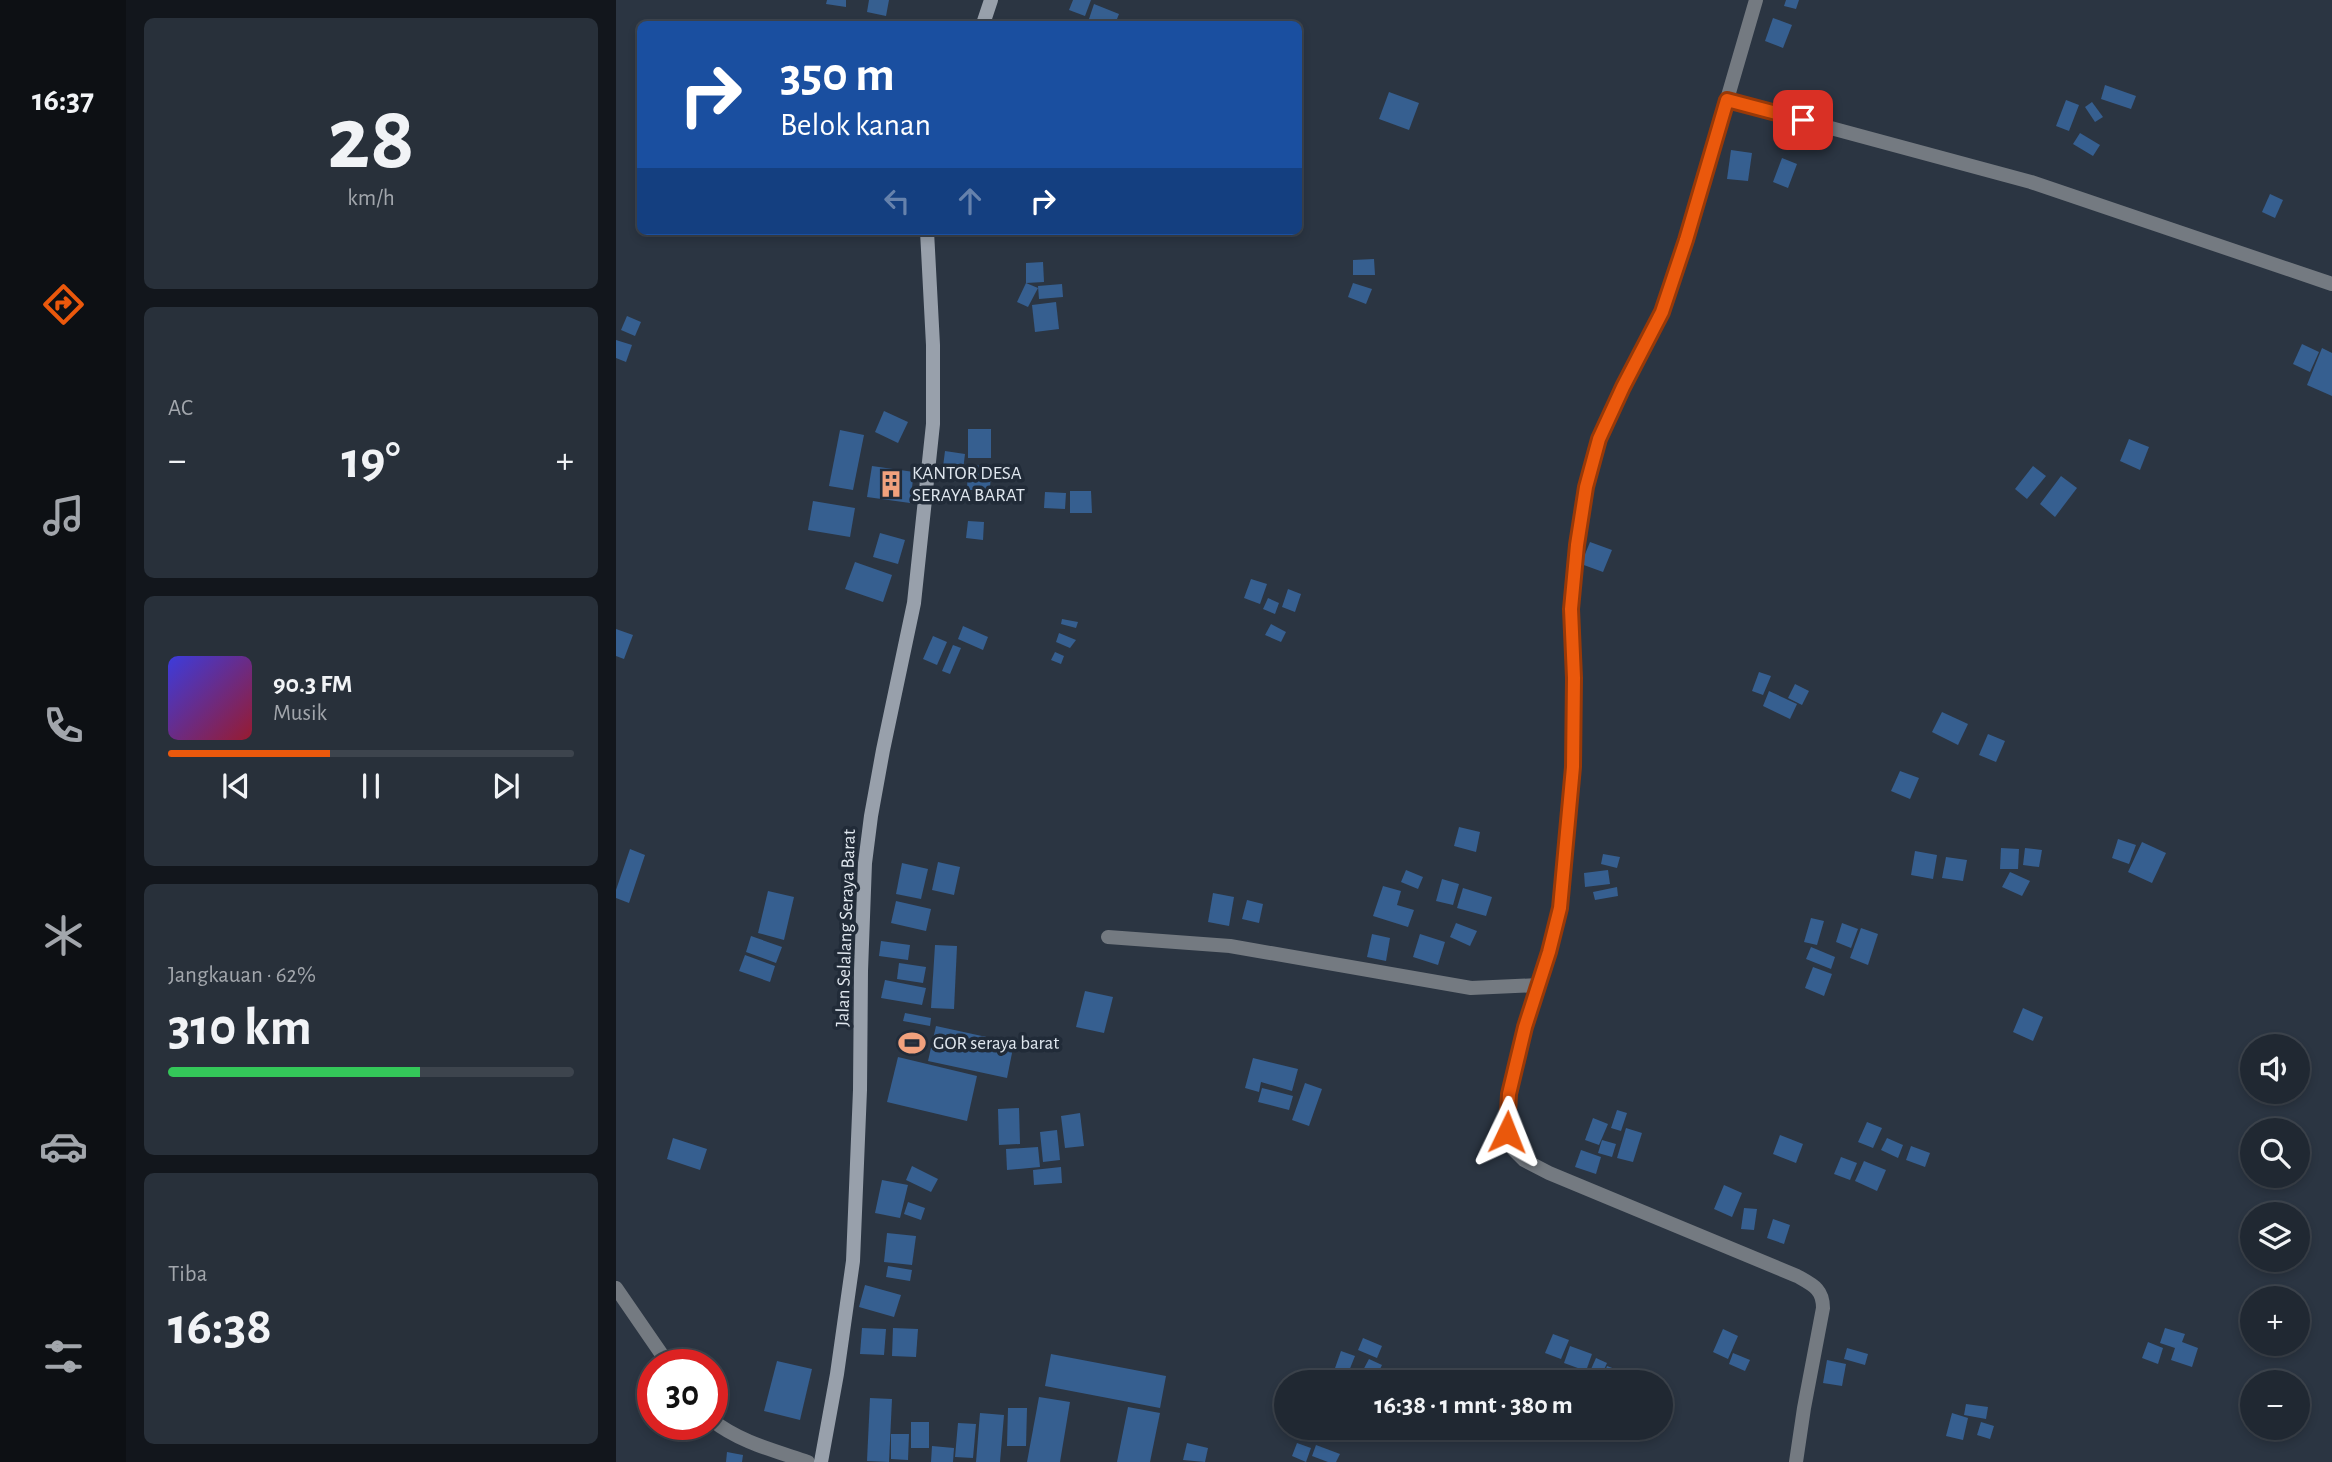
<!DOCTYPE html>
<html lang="id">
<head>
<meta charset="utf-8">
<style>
	body { margin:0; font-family:"Alegreya Sans",sans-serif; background:#28303a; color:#f1f3f6; height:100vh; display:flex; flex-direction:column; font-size:26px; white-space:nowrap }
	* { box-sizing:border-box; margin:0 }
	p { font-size:23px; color:#a2a6ac }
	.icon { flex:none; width:38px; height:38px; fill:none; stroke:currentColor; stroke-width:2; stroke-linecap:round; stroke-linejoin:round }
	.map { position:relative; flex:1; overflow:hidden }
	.details { display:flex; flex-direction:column; gap:18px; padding:18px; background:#12161c; width:490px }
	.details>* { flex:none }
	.banner { position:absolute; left:21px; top:21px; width:665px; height:214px; border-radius:10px; box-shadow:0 4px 10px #0003,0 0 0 2px #3d444d; background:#1a4fa0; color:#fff; overflow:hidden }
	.buttons { position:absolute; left:1624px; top:1034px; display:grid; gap:14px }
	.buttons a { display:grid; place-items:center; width:70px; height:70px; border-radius:50%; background:#202832; box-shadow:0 4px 10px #0003,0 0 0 2px #3d444d; font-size:35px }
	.speed { position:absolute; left:21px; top:1349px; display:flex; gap:14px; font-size:35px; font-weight:700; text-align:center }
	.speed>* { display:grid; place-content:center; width:91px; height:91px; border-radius:50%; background:#202832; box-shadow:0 4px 10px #0003,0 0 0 2px #3d444d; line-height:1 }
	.speed .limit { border:10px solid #d22; background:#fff; color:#111 }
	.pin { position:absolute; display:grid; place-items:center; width:60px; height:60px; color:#fff; margin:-30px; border-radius:14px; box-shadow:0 4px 10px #0006 }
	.me { position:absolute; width:77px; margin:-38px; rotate:2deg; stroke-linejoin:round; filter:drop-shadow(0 0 5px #0008) }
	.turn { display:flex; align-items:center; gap:24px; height:147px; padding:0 28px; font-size:32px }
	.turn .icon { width:91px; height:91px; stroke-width:2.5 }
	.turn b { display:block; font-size:49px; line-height:60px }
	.lanes { display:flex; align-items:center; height:66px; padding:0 28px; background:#0003; justify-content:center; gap:35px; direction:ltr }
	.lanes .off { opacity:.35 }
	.big { font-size:52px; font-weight:700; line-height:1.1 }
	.details .widget { flex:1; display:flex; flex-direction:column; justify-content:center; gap:10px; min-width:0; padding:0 24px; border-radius:10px; background:#28303a }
	.details .dial { align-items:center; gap:0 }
	.dial b { font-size:91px; line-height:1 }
	.song { display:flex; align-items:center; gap:21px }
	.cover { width:84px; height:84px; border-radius:10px; background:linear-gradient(135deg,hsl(240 70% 55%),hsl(350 70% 35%)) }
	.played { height:7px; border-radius:4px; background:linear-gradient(90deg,#ea580c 40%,#3d444d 40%) }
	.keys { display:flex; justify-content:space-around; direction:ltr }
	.heat { display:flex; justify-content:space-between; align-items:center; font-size:38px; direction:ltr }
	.charge { height:10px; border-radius:5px; background:linear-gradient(90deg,#34c759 62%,#3d444d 0) }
	.trip { position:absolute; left:658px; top:1370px; width:399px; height:70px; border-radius:35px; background:#202832; box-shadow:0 4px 10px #0003,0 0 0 2px #3d444d; font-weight:700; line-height:70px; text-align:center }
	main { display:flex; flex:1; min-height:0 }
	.tab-bar { display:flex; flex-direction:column; width:126px; justify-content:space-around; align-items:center; background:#0d1014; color:#a2a6ac }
	.tab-bar .icon { width:49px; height:49px }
	.tab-bar .active { color:#ea580c }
	.tab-bar b { font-size:32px; color:#f1f3f6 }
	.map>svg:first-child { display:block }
	.building { fill:#365f90 }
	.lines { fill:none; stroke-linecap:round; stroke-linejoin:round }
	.street { stroke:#747a81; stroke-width:14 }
	.secondary { stroke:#98a0ab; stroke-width:14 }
	.route-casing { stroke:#983908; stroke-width:18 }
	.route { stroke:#ea580c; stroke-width:12 }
	.labels { text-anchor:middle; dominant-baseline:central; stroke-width:7; stroke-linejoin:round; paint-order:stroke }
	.poi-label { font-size:19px; fill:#e0e7ef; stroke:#212b38; text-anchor:start }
	.street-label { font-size:19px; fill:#e0e7ef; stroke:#212b38 }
</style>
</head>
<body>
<main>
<nav class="tab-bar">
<b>16:37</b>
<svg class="icon active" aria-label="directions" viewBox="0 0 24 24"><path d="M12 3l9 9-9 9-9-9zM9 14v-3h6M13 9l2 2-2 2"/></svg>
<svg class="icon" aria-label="music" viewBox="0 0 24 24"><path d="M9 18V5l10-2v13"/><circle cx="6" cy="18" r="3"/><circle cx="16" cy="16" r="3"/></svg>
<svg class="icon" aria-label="phone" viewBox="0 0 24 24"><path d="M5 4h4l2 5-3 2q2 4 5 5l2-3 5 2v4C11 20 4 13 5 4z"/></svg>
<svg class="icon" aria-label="climate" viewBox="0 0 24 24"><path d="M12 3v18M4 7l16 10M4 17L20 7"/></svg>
<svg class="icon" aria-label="car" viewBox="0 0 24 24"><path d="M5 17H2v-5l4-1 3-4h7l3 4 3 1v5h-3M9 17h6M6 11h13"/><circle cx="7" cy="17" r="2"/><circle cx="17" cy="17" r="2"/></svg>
<svg class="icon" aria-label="filters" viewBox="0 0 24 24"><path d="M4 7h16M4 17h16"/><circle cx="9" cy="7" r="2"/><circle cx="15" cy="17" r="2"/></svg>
</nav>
<section class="details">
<div class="widget dial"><b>28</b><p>km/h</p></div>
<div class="widget"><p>AC</p>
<div class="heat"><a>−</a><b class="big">19°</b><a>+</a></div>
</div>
<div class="widget">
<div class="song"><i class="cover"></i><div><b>90.3 FM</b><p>Musik</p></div></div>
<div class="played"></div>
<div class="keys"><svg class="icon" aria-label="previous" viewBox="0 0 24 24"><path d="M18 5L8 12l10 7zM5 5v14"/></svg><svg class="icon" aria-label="pause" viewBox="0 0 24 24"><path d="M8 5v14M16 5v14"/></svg><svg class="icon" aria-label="next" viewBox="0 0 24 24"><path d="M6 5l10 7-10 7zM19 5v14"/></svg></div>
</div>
<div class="widget"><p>Jangkauan · 62%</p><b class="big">310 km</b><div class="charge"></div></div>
<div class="widget"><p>Tiba</p><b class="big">16:38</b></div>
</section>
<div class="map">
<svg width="1716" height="1462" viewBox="0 0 1716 1462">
	<rect width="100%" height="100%" fill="#2b3542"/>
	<g class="building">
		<path d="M211,0H230V7L210,4Z"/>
		<path d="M253,0H273L270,16L251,12Z"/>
		<path d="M457,0H475L469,16L453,10Z"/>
		<path d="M1170,0H1183L1180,9L1168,6Z"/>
		<path d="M478,4L503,14L499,24H479L472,22Z"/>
		<path d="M1157,18L1176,25L1167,48L1149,41Z"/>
		<path d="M1489,85L1520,96L1515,109L1485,99Z"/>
		<path d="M773,92L803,103L793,130L763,119Z"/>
		<path d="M1450,100L1463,105L1453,131L1440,126Z"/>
		<path d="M1476,102L1487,117L1479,122L1469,107Z"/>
		<path d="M1464,133L1484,145L1477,156L1457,144Z"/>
		<path d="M1115,150L1136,153L1132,181L1111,179Z"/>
		<path d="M1166,158L1181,164L1172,188L1157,182Z"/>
		<path d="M1654,194L1667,200L1659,218L1646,212Z"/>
		<path d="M758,259L759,275H737V260Z"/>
		<path d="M427,262L428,282L410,283V263Z"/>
		<path d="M410,283L422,288L412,307L401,302Z"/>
		<path d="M737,283L756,289L750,304L732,297Z"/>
		<path d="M446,284L447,297L423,299L422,286Z"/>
		<path d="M440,302L443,329L419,332L416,305Z"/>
		<path d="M11,316L25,322L19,336L5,330Z"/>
		<path d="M0,340L16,345L10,362L0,358Z"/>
		<path d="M1686,344L1703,352L1694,372L1677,364Z"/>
		<path d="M1706,348L1716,353V396L1691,385Z"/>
		<path d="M268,411L292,422L282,443L259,432Z"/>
		<rect x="352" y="429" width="23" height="29"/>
		<path d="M224,430L248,435L237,490L213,486Z"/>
		<path d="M1513,439L1533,447L1524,470L1504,461Z"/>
		<path d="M329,451L349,454L347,470L327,467Z"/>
		<path d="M352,465L375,466L374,490H351Z"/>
		<path d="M256,466L298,472L294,503L251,497Z"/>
		<path d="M1417,466L1430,476L1411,499L1399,489Z"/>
		<path d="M1445,476L1461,488L1439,517L1424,504Z"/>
		<path d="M454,491H475L476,513H454Z"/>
		<path d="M429,492L450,493L449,509L428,508Z"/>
		<path d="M197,501L239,508L234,537L192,530Z"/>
		<path d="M352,521L368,522L367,540L350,538Z"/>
		<path d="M264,533L289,540L282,564L257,557Z"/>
		<path d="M974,542L996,550L987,572L965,564Z"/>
		<path d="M239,562L276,575L267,602L229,589Z"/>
		<path d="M635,579L651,584L644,604L628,598Z"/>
		<path d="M672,589L685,594L679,612L666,607Z"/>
		<path d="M652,598L663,603L659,614L647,609Z"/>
		<path d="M446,619L462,622L460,628L445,624Z"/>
		<path d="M655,624L670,632L665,642L649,635Z"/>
		<path d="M347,626L372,637L367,650L342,639Z"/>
		<path d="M0,629L17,635L8,659L0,656Z"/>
		<path d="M443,633L460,640L454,648L440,642Z"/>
		<path d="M317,636L331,642L321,665L307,659Z"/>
		<path d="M337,645L345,648L334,674L326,671Z"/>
		<path d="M439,652L448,656L445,664L435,660Z"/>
		<path d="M1143,672L1155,676L1147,695L1136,691Z"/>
		<path d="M1179,684L1193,691L1186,705L1172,698Z"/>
		<path d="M1153,691L1181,704L1174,719L1147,706Z"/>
		<path d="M1326,712L1352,724L1342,745L1316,732Z"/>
		<path d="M1372,734L1389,741L1380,762L1363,755Z"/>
		<path d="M1284,771L1303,778L1294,799L1275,791Z"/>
		<path d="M843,827L864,832L860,852L838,846Z"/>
		<path d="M1502,839L1520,845L1513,864L1496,858Z"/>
		<path d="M1526,842L1550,853L1536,883L1512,872Z"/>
		<path d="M1385,848L1403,849L1402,869H1384Z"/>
		<path d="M1409,848L1426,850L1423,867L1407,865Z"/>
		<path d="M14,849L29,855L13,903L0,898V890Z"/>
		<path d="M1299,851L1321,855L1317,879L1295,875Z"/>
		<path d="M987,854L1004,857L1001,868L985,864Z"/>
		<path d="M1330,857L1351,860L1347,881L1326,878Z"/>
		<path d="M322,862L344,867L338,895L316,890Z"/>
		<path d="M286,863L312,869L305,899L280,894Z"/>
		<path d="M790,870L807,877L802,889L785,882Z"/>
		<path d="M992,870L994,884L969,887L968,873Z"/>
		<path d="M1394,872L1414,881L1406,896L1386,887Z"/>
		<path d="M826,879L843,884L837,905L820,901Z"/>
		<path d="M767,886L785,891L781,905L798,910L792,927L757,916Z"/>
		<path d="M1001,887L1002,896L979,900L977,892Z"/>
		<path d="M847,888L876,897L870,916L841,908Z"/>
		<path d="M152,891L178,897L168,940L142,933Z"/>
		<path d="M597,893L618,897L613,926L592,922Z"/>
		<path d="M631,900L647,904L643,923L626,919Z"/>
		<path d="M280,901L315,909L310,931L275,923Z"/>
		<path d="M1195,918L1208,921L1201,945L1188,942Z"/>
		<path d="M840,923L861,931L854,946L834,937Z"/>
		<path d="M1226,923L1242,929L1235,948L1220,942Z"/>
		<path d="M1245,928L1262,934L1252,965L1234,958Z"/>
		<path d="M756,934L774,938L770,961L751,957Z"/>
		<path d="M804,934L829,942L822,965L797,957Z"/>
		<path d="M135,936L166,947L160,963L130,952Z"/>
		<path d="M265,941L294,945L292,960L263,956Z"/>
		<path d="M319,945L341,946L338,1009L315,1008Z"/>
		<path d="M1195,947L1219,957L1215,969L1190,959Z"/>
		<path d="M129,955L159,966L154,982L123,971Z"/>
		<path d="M283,963L310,967L307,983L281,979Z"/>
		<path d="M1197,967L1216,974L1208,996L1189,988Z"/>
		<path d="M269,980L310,988L306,1005L265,998Z"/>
		<path d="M469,991L497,997L488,1033L460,1027Z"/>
		<path d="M1407,1008L1427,1017L1417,1041L1397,1032Z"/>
		<path d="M289,1013L315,1018L314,1026L287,1021Z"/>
		<path d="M320,1026L398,1043L391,1078L312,1061Z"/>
		<path d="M282,1057L361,1076L351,1121L271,1102Z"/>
		<path d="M637,1058L682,1069L676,1091L645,1082L643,1092L629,1088Z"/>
		<path d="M689,1083L706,1089L693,1126L676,1120Z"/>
		<path d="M646,1088L677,1096L673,1110L642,1102Z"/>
		<path d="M403,1108L404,1144L383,1145L382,1109Z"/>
		<path d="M1001,1110L1011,1113L1005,1131L995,1128Z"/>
		<path d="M464,1113L468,1146L449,1148L445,1116Z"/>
		<path d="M977,1118L992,1124L983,1145L969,1140Z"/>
		<path d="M1251,1122L1266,1128L1257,1148L1242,1142Z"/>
		<path d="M1010,1128L1026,1133L1017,1162L1001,1158Z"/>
		<path d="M441,1130L444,1160L427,1162L424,1132Z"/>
		<path d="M1164,1135L1187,1144L1180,1163L1157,1154Z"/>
		<path d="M57,1138L91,1149L84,1170L51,1159Z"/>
		<path d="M1271,1138L1287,1145L1282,1158L1265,1150Z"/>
		<path d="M986,1140L1000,1144L996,1157L982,1153Z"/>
		<path d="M1295,1146L1314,1153L1309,1167L1290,1160Z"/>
		<path d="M422,1147L424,1167L391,1170L390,1149Z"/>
		<path d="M965,1150L985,1157L980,1174L959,1167Z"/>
		<path d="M1225,1157L1241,1163L1234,1180L1218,1174Z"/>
		<path d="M1248,1161L1270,1170L1261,1191L1239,1181Z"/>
		<path d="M296,1166L322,1179L315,1192L290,1180Z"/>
		<path d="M445,1167L446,1183L418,1185L417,1170Z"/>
		<path d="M266,1180L292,1185L284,1218L259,1213Z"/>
		<path d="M1108,1185L1126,1193L1116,1217L1098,1209Z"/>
		<path d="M292,1202L309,1208L305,1220L288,1214Z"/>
		<path d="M1128,1208L1141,1209L1138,1230L1125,1229Z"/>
		<path d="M1157,1219L1174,1225L1168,1244L1151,1238Z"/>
		<path d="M271,1233L300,1236L296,1265L268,1262Z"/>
		<path d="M272,1266L296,1270L294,1281L270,1277Z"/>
		<path d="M249,1285L285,1295L278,1317L243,1307Z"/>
		<path d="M246,1328L270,1329L268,1355L244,1354Z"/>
		<path d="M277,1328L302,1329L300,1357L276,1356Z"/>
		<path d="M1549,1328L1569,1334L1566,1342L1582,1348L1576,1367L1555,1360L1559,1348L1544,1343Z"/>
		<path d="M1107,1329L1122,1336L1112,1359L1097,1352Z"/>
		<path d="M937,1334L953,1340L945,1359L929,1353Z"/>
		<path d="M747,1338L766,1346L761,1358L742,1350Z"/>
		<path d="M1532,1342L1547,1348L1542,1364L1526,1358Z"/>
		<path d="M954,1346L976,1354L970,1371L948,1363Z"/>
		<path d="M1231,1348L1252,1354L1249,1365L1228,1359Z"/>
		<path d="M725,1351L739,1356L731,1376L718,1371Z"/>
		<path d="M1117,1353L1134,1360L1129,1371L1113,1364Z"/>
		<path d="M435,1354L550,1376L544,1408L429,1386Z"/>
		<path d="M980,1358L991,1363L983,1381L972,1376Z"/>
		<path d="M753,1359L766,1365L758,1381L745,1374Z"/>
		<path d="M1211,1360L1230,1364L1226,1386L1207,1383Z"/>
		<path d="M161,1361L196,1369L184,1420L148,1411Z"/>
		<path d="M991,1366L1004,1371L1000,1382H985Z"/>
		<path d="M1008,1369L1020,1373L1017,1382H1003Z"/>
		<path d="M734,1373L749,1379L748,1382H730Z"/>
		<path d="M423,1397L454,1402L444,1462H411Z"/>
		<path d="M254,1398L276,1399L273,1462L251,1461Z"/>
		<path d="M1350,1404L1372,1407L1370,1419L1348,1415Z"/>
		<path d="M512,1407L544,1413L534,1462H501Z"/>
		<path d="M392,1408H411L410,1446H391Z"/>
		<path d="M364,1413L388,1415L384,1462H360Z"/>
		<path d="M1336,1413L1352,1418L1347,1440L1330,1436Z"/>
		<rect x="295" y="1422" width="18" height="26"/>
		<path d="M1365,1422L1378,1426L1374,1439L1361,1435Z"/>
		<path d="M342,1423L360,1424L357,1458L339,1457Z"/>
		<path d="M686,1428L706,1432L703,1442L683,1437Z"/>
		<path d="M710,1428H727L723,1439L708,1433Z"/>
		<path d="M275,1434H293L292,1460L275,1459Z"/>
		<path d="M571,1443L592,1448L589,1462L567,1460Z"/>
		<path d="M681,1443L695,1448L690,1462L676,1456Z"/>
		<path d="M700,1445L724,1454L720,1462H712L696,1456Z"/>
		<path d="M316,1446L338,1448L337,1462H315Z"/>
		<path d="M111,1452L127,1455L126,1462H110Z"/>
	</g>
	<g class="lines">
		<g class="street">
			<path d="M1140,0L1070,240L1046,311L1007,387L983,439L969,487L961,545L955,609L958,678L957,767L944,908L933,952L909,1027L893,1094L891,1117V1132L897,1149L908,1160L933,1173L1181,1276C1197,1285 1207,1289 1207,1308L1188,1408L1180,1462"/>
			<path d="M1111,100L1415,182L1716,284"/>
			<path d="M492,937L614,946L855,988L923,985"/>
			<path d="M0,1288L53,1365"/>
			<path d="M96,1420C123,1442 160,1451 192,1462"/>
		</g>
		<g class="secondary">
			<path d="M367,24L375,0"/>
			<path d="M205,1462L221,1374L237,1261L244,1090L245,971L249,863L255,816L267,750L298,603L317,424V345L311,231"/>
		</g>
	</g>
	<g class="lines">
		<defs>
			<path id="route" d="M891,1132L893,1094L909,1027L933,952L944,908L957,767L958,678L955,609L961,545L970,487L983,439L1007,387L1046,312L1070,240L1111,100L1187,120"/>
		</defs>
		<use href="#route" class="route-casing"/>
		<use href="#route" class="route"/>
	</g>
	<defs>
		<symbol id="building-bare" viewBox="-9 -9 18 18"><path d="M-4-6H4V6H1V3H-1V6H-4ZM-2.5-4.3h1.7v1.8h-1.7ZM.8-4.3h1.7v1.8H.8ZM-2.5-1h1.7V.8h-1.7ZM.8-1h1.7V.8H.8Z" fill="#f1a17d" stroke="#212b38" stroke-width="2.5" paint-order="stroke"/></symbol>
		<symbol id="stadium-bare" viewBox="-9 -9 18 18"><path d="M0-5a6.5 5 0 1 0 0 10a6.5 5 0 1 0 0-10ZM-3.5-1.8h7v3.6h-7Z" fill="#f1a17d" stroke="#212b38" stroke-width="2.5" paint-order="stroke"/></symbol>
	</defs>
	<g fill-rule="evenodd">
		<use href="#building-bare" x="256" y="465" width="38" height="38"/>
		<use href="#stadium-bare" x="277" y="1024" width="38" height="38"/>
	</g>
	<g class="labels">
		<g class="poi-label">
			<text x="296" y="473">KANTOR DESA<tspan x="296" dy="22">SERAYA BARAT</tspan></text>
			<text x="317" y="1043">GOR seraya barat</text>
		</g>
		<g class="street-label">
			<text transform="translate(230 928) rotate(-88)">Jalan Selalang Seraya Barat</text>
		</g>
	</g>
</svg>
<div class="buttons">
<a><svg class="icon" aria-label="sound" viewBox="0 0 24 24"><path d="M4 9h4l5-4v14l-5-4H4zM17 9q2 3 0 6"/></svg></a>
<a><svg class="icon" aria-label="search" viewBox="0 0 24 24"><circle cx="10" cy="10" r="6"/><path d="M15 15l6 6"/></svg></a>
<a><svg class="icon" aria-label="layers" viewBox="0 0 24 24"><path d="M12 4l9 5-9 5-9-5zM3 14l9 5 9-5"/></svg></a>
<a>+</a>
<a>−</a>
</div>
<div class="speed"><div class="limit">30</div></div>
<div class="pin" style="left:1187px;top:120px;background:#d93025"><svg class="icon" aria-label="arrive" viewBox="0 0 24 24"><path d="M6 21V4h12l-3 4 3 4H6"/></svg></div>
<svg class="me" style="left:891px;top:1132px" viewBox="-20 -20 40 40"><path d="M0-17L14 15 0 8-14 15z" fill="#ea580c" stroke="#fff" stroke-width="4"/></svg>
<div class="trip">16:38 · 1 mnt · 380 m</div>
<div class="banner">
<div class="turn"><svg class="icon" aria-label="right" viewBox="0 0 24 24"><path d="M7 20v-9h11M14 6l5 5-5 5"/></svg><div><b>350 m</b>Belok kanan</div></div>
<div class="lanes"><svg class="icon off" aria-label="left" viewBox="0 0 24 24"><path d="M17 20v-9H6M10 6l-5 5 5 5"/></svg><svg class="icon off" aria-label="ahead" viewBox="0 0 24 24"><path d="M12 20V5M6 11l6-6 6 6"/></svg><svg class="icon" aria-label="right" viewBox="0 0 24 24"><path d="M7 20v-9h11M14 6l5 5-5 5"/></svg></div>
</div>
</div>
</main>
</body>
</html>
